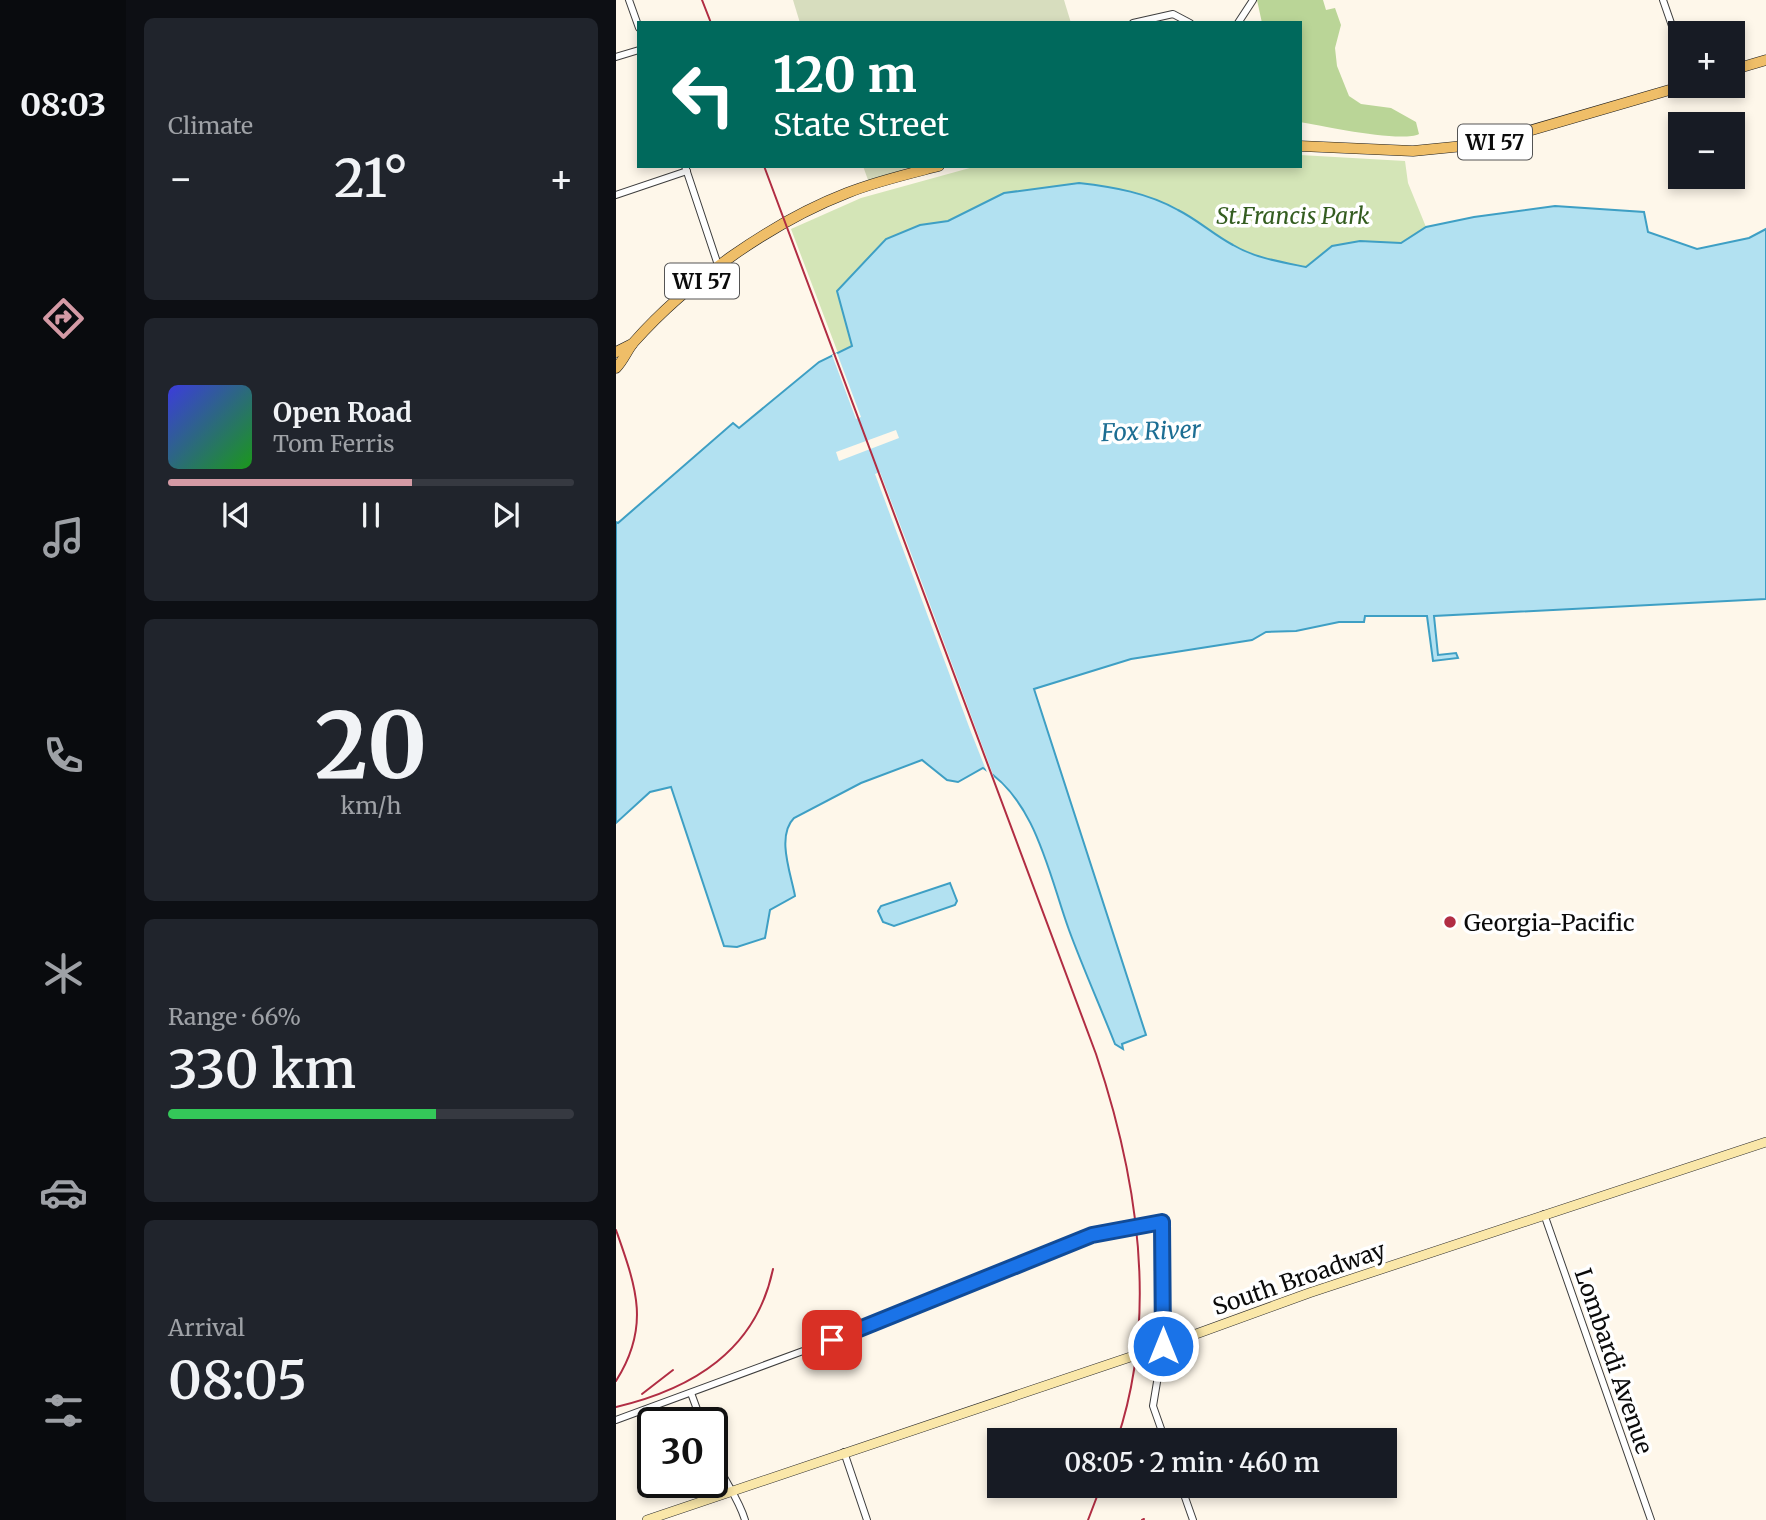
<!DOCTYPE html>
<html lang="en">
<head>
<meta charset="utf-8">
<style>
	body { margin:0; font-family:Merriweather,serif; background:#20242c; color:#f1f3f6; height:100vh; display:flex; flex-direction:column; font-size:26px; white-space:nowrap }
	* { box-sizing:border-box; margin:0 }
	p { font-size:23px; color:#9ea1a6 }
	.icon { flex:none; width:38px; height:38px; fill:none; stroke:currentColor; stroke-width:2; stroke-linecap:round; stroke-linejoin:round }
	.map { position:relative; flex:1; overflow:hidden }
	.sheet { display:flex; flex-direction:column; gap:18px; padding:18px; background:#0d0f14; width:490px }
	.sheet>* { flex:none }
	.hud { position:absolute; left:21px; top:21px; width:665px; height:147px; border-radius:0px; box-shadow:0 4px 10px #0003; background:#00695c; color:#fff; overflow:hidden }
	.buttons { position:absolute; left:1052px; top:21px; display:grid; gap:14px }
	.buttons a { display:grid; place-items:center; width:77px; height:77px; border-radius:0px; background:#171b24; box-shadow:0 4px 10px #0003; font-size:35px }
	.speed { position:absolute; left:21px; top:1407px; display:flex; gap:14px; font-size:35px; font-weight:700; text-align:center }
	.speed>* { display:grid; place-content:center; width:91px; height:91px; border-radius:50%; background:#171b24; box-shadow:0 4px 10px #0003; line-height:1 }
	.speed .limit { border:4px solid #111; border-radius:10px; background:#fff; color:#111 }
	.pin { position:absolute; display:grid; place-items:center; width:60px; height:60px; color:#fff; margin:-30px; border-radius:14px; box-shadow:0 4px 10px #0006 }
	.me { position:absolute; width:77px; margin:-38px; rotate:0deg; stroke-linejoin:round; filter:drop-shadow(0 0 5px #0008) }
	.turn { display:flex; align-items:center; gap:24px; height:147px; padding:0 21px; font-size:32px }
	.turn .icon { width:91px; height:91px; stroke-width:2.5 }
	.turn b { display:block; font-size:49px; line-height:60px }
	.big { font-size:52px; font-weight:600; line-height:1.1 }
	.sheet .widget { flex:1; display:flex; flex-direction:column; justify-content:center; gap:10px; min-width:0; padding:0 24px; border-radius:10px; background:#20242c }
	.sheet .dial { align-items:center; gap:0 }
	.dial b { font-size:91px; line-height:1 }
	.song { display:flex; align-items:center; gap:21px }
	.cover { width:84px; height:84px; border-radius:10px; background:linear-gradient(135deg,hsl(240 70% 55%),hsl(120 70% 35%)) }
	.played { height:7px; border-radius:4px; background:linear-gradient(90deg,#d49aa5 60%,#363941 60%) }
	.keys { display:flex; justify-content:space-around; direction:ltr }
	.heat { display:flex; justify-content:space-between; align-items:center; font-size:38px; direction:ltr }
	.charge { height:10px; border-radius:5px; background:linear-gradient(90deg,#34c759 66%,#363941 0) }
	.trip { position:absolute; left:371px; top:1428px; width:410px; height:70px; border-radius:0px; background:#171b24; box-shadow:0 4px 10px #0003; font-weight:600; line-height:70px; text-align:center }
	main { display:flex; flex:1; min-height:0 }
	.menu { display:flex; flex-direction:column; width:126px; justify-content:space-around; align-items:center; background:#090b0e; color:#9ea1a6 }
	.menu .icon { width:49px; height:49px }
	.menu .selected { color:#d49aa5 }
	.menu b { font-size:32px; color:#f1f3f6 }
	.map>svg:first-child { display:block }
	.green { fill:#d4e5b7 }
	.forest { fill:#bad597 }
	.cemetery { fill:#d7ddbe }
	.water { fill:#b2e1f1; stroke:#3e9fc4; stroke-width:2 }
	.pier { fill:#fef7ea }
	.lines { fill:none; stroke-linecap:round; stroke-linejoin:round }
	.street-casing { stroke:#3e3e3e; stroke-width:8 }
	.secondary-casing { stroke:#2d2d2d; stroke-width:10 }
	.primary-casing { stroke:#1c1c1c; stroke-width:11 }
	.street { stroke:#fff; stroke-width:6 }
	.secondary { stroke:#fae7a9; stroke-width:9 }
	.primary { stroke:#efbe68; stroke-width:10 }
	.rail { stroke:#b12d43; stroke-width:2 }
	.route-casing { stroke:#114b97; stroke-width:18 }
	.route { stroke:#1a73e8; stroke-width:12 }
	.poi-dot { fill:#b12d43; stroke:#fff; stroke-width:2.5 }
	.labels { text-anchor:middle; dominant-baseline:central; stroke-width:7; stroke-linejoin:round; paint-order:stroke }
	.shield { fill:#fff; stroke:#545454; stroke-width:2 }
	.shield-label { font-size:21px; font-weight:bold; fill:#0b0b0b }
	.park-label { font-size:23px; font-style:italic; fill:#345d20; stroke:#fff }
	.poi-label { font-size:23px; fill:#0b0b0b; stroke:#fff; text-anchor:start }
	.street-label { font-size:23px; fill:#0b0b0b; stroke:#fff }
	.water-label { font-size:24px; font-style:italic; fill:#1d6e93; stroke:#fff }
</style>
</head>
<body>
<main>
<nav class="menu">
<b>08:03</b>
<svg class="icon selected" aria-label="directions" viewBox="0 0 24 24"><path d="M12 3l9 9-9 9-9-9zM9 14v-3h6M13 9l2 2-2 2"/></svg>
<svg class="icon" aria-label="music" viewBox="0 0 24 24"><path d="M9 18V5l10-2v13"/><circle cx="6" cy="18" r="3"/><circle cx="16" cy="16" r="3"/></svg>
<svg class="icon" aria-label="phone" viewBox="0 0 24 24"><path d="M5 4h4l2 5-3 2q2 4 5 5l2-3 5 2v4C11 20 4 13 5 4z"/></svg>
<svg class="icon" aria-label="climate" viewBox="0 0 24 24"><path d="M12 3v18M4 7l16 10M4 17L20 7"/></svg>
<svg class="icon" aria-label="car" viewBox="0 0 24 24"><path d="M5 17H2v-5l4-1 3-4h7l3 4 3 1v5h-3M9 17h6M6 11h13"/><circle cx="7" cy="17" r="2"/><circle cx="17" cy="17" r="2"/></svg>
<svg class="icon" aria-label="filters" viewBox="0 0 24 24"><path d="M4 7h16M4 17h16"/><circle cx="9" cy="7" r="2"/><circle cx="15" cy="17" r="2"/></svg>
</nav>
<section class="sheet">
<div class="widget"><p>Climate</p>
<div class="heat"><a>−</a><b class="big">21°</b><a>+</a></div>
</div>
<div class="widget">
<div class="song"><i class="cover"></i><div><b>Open Road</b><p>Tom Ferris</p></div></div>
<div class="played"></div>
<div class="keys"><svg class="icon" aria-label="previous" viewBox="0 0 24 24"><path d="M18 5L8 12l10 7zM5 5v14"/></svg><svg class="icon" aria-label="pause" viewBox="0 0 24 24"><path d="M8 5v14M16 5v14"/></svg><svg class="icon" aria-label="next" viewBox="0 0 24 24"><path d="M6 5l10 7-10 7zM19 5v14"/></svg></div>
</div>
<div class="widget dial"><b>20</b><p>km/h</p></div>
<div class="widget"><p>Range · 66%</p><b class="big">330 km</b><div class="charge"></div></div>
<div class="widget"><p>Arrival</p><b class="big">08:05</b></div>
</section>
<div class="map">
<svg width="1150" height="1520" viewBox="0 0 1150 1520">
	<rect width="100%" height="100%" fill="#fef7ea"/>
	<path class="green" d="M684,155L789,161L792,183L810,227L785,243L744,241L716,246L690,267L651,259L619,247L562,210L531,196L494,187L463,183L388,193L332,221L304,225L236,346L222,353L175,229L245,198L361,166H684Z"/>
	<path class="forest" d="M641,0H707L710,10L719,8L725,25L719,48L721,66L733,96L745,104L775,108L800,122L803,134C785,143 707,126 684,122V23H646Z"/>
	<g class="cemetery">
		<path d="M177,0H448L455,23H184Z"/>
		<path d="M247,166H306L252,180Z"/>
	</g>
	<g class="water">
		<path d="M463,183C498,187 532,193 562,210C582,220 598,235 617,245C639,258 665,262 690,267L716,246L744,241L785,243L810,227L858,217L939,206L1028,212L1032,232L1081,249L1133,238L1150,229V599L818,616L822,655L840,653L842,658L817,661L811,616H749L748,622H723L680,631L650,632L636,640L515,659L418,689L530,1035L506,1044L507,1049L499,1044C484,1006 467,968 453,930C433,875 420,800 367,768L342,782L331,780L306,760L245,783L178,818C160,836 175,874 179,896L154,910L149,938L121,947L108,946L55,787L34,792L0,823V522L2,523L117,423L123,428L203,362L236,346L221,291L270,239L304,225L332,221L388,193Z"/>
		<path d="M334,883L341,901L339,905L278,926L267,922L262,911L265,906Z"/>
	</g>
	<g class="pier">
		<path d="M221,353L245,417L240,419L216,355Z"/>
		<path d="M280,430L283,438L223,461L220,452Z"/>
		<path d="M264,472L296,556L379,780L372,775L355,732L259,474Z"/>
	</g>
	<g class="lines">
		<defs>
			<g id="street">
				<path d="M13,0L23,28"/>
				<path d="M1047,0L1064,49"/>
				<path d="M517,23L557,14L574,23"/>
				<path d="M622,23L637,0"/>
				<path d="M0,57L23,50"/>
				<path d="M69,166L103,268"/>
				<path d="M0,195L71,171"/>
				<path d="M928,1214L1035,1520"/>
				<path d="M75,1393L86,1423"/>
				<path d="M0,1420L187,1351L476,1235L546,1222L547,1346L537,1406L549,1440"/>
				<path d="M96,1452C105,1477 122,1496 129,1520"/>
				<path d="M228,1452L251,1520"/>
				<path d="M565,1486L577,1520"/>
			</g>
			<path id="secondary" d="M31,1520L547,1346L693,1293L1150,1142"/>
			<g id="primary">
				<path d="M1116,70L1150,60"/>
				<path d="M684,146L797,151L868,144L1067,86"/>
				<path d="M0,352L16,344"/>
				<path d="M0,368C8,360 11,350 18,342C71,282 156,222 231,193C261,181 292,174 323,166"/>
			</g>
		</defs>
		<use href="#street" class="street-casing"/>
		<use href="#secondary" class="secondary-casing"/>
		<use href="#primary" class="primary-casing"/>
		<use href="#street" class="street"/>
		<use href="#secondary" class="secondary"/>
		<use href="#primary" class="primary"/>
		<g class="rail">
			<path d="M86,0L95,23"/>
			<path d="M148,166L480,1054C521,1176 543,1315 501,1440"/>
			<path d="M0,1230C20,1287 35,1326 0,1381"/>
			<path d="M26,1394L57,1370"/>
			<path d="M0,1407C76,1389 140,1351 157,1269"/>
			<path d="M472,1520L485,1486"/>
			<path d="M526,1520L528,1519"/>
		</g>
	</g>
	<g class="lines">
		<defs>
			<path id="route" d="M216,1340L476,1235L546,1222L547,1346"/>
		</defs>
		<use href="#route" class="route-casing"/>
		<use href="#route" class="route"/>
	</g>
	<circle class="poi-dot" cx="834" cy="922" r="7"/>
	<g class="labels">
		<g class="shield">
			<rect x="842" y="124.5" width="74" height="35" rx="5"/>
			<rect x="49" y="263.5" width="74" height="35" rx="5"/>
		</g>
		<g class="shield-label">
			<text x="879" y="142">WI 57</text>
			<text x="86" y="281">WI 57</text>
		</g>
		<g class="park-label">
			<text x="677" y="215">St.Francis Park</text>
		</g>
		<g class="poi-label">
			<text x="848" y="922">Georgia-Pacific</text>
		</g>
		<g class="street-label">
			<text transform="translate(683 1278) rotate(-19)">South Broadway</text>
			<text transform="translate(998 1361) rotate(71)">Lombardi Avenue</text>
		</g>
		<g class="water-label">
			<text transform="translate(535 431) rotate(-2)">Fox River</text>
		</g>
	</g>
</svg>
<div class="buttons">
<a>+</a>
<a>−</a>
</div>
<div class="speed"><div class="limit">30</div></div>
<div class="pin" style="left:216px;top:1340px;background:#d93025"><svg class="icon" aria-label="arrive" viewBox="0 0 24 24"><path d="M6 21V4h12l-3 4 3 4H6"/></svg></div>
<svg class="me" style="left:547px;top:1346px" viewBox="-20 -20 40 40"><circle r="17" fill="#1a73e8" stroke="#fff" stroke-width="3"/><path d="M0-11L8 9 0 5-8 9z" fill="#fff"/></svg>
<div class="trip">08:05 · 2 min · 460 m</div>
<div class="hud">
<div class="turn"><svg class="icon" aria-label="left" viewBox="0 0 24 24"><path d="M17 20v-9H6M10 6l-5 5 5 5"/></svg><div><b>120 m</b>State Street</div></div>
</div>
</div>
</main>
</body>
</html>
